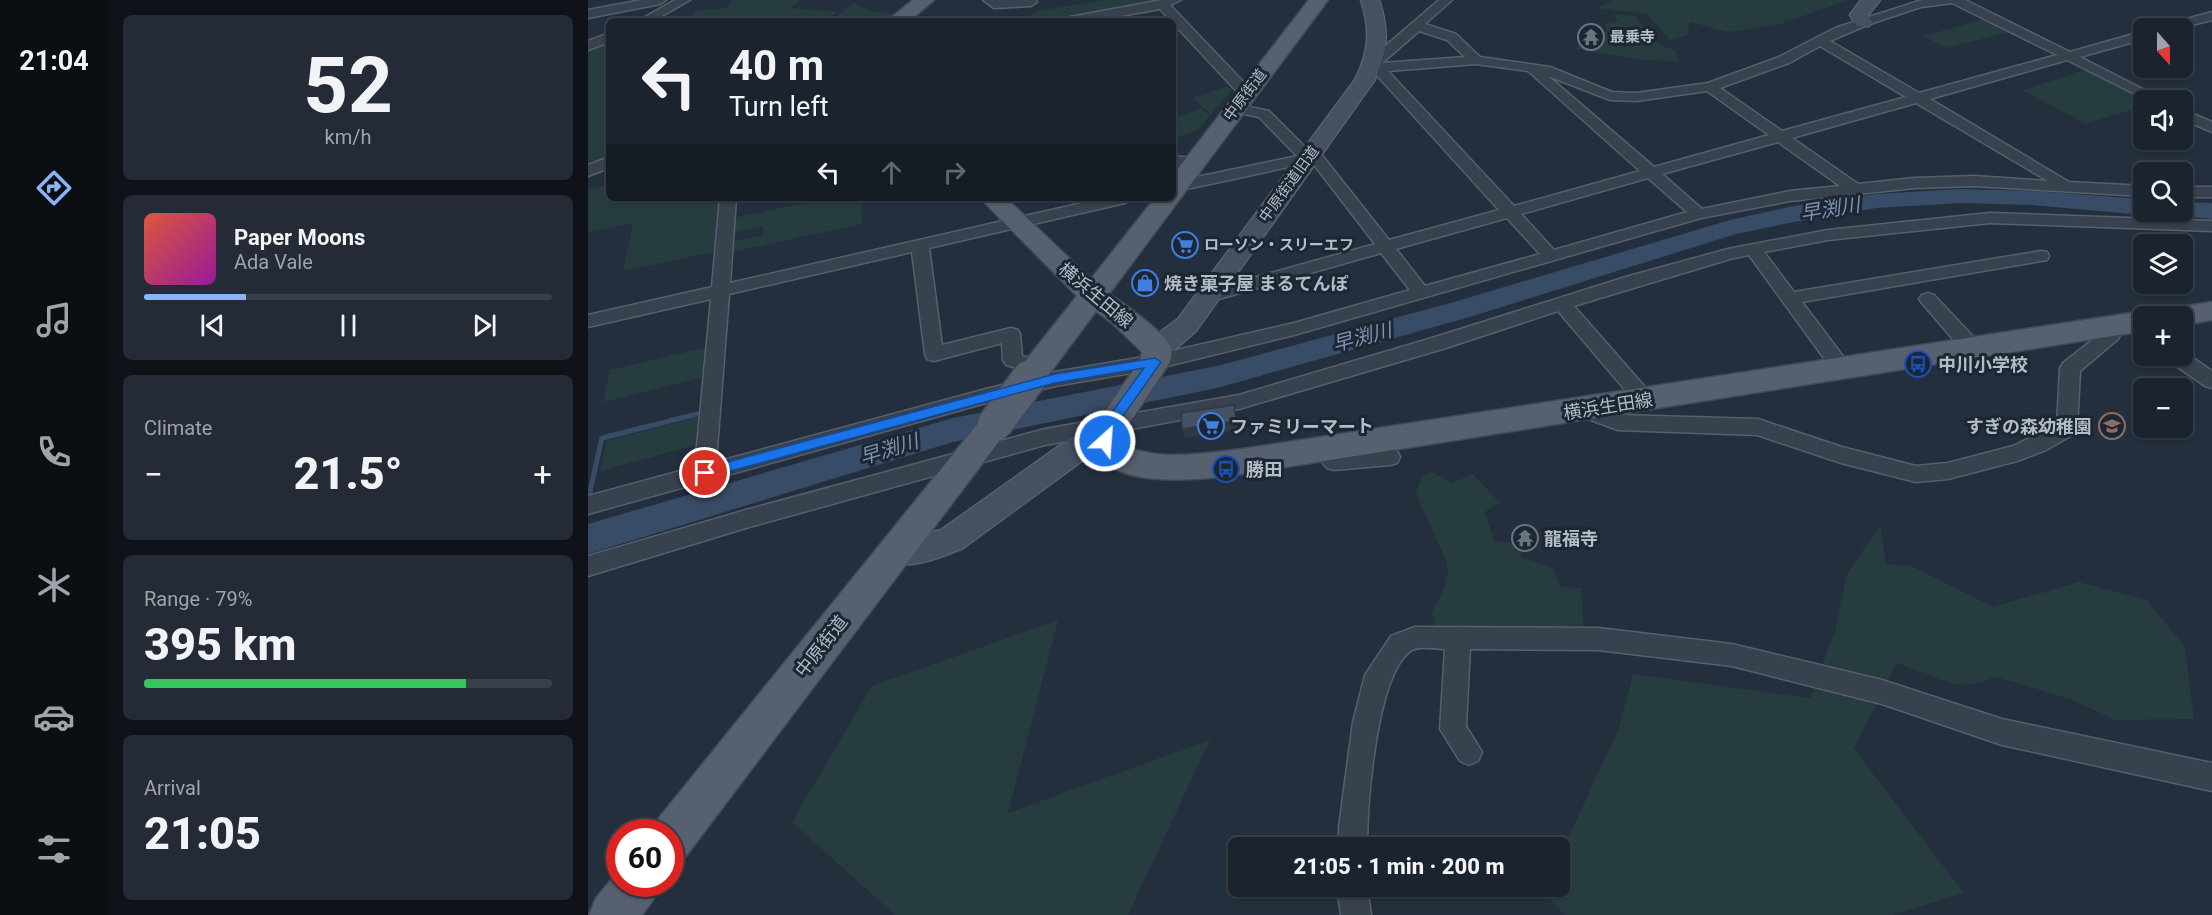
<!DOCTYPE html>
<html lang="en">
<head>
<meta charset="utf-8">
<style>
	body { margin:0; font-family:Roboto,"Noto Sans JP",sans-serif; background:#242b36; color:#f1f3f6; height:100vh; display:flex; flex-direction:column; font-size:22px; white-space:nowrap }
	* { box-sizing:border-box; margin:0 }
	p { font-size:20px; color:#a0a4aa }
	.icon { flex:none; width:33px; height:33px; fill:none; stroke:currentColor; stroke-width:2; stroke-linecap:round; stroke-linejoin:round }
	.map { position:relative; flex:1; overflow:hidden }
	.panel { display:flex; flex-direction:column; gap:15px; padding:15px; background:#0f1319; width:480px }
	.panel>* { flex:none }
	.hud { position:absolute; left:18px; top:18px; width:570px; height:183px; border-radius:9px; box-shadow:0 2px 4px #0004,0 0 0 2px #39404a; background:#1b232e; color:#f1f3f6; overflow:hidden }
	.needle { width:39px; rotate:159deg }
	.fabs { position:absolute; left:1545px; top:18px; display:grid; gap:12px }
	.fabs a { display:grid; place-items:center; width:60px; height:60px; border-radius:9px; background:#1b232e; box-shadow:0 2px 4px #0004,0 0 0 2px #39404a; font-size:30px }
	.speed { position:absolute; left:18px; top:819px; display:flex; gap:12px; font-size:30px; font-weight:700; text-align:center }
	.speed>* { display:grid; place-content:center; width:78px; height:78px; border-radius:50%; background:#1b232e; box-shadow:0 2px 4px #0004,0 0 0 2px #39404a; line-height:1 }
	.speed .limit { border:9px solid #d22; background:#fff; color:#111 }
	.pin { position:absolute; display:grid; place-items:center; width:51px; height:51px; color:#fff; margin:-26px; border:3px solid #fff; border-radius:50%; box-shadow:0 2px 6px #0007 }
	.me { position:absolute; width:66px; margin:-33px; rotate:26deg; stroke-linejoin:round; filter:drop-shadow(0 0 4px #0008) }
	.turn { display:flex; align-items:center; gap:21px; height:126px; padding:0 24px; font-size:27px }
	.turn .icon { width:78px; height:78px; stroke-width:2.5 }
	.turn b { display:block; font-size:42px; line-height:51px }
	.lanes { display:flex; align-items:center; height:57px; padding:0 24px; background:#0003; justify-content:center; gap:30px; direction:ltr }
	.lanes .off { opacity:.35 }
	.big { font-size:45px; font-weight:800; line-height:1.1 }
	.panel .tile { flex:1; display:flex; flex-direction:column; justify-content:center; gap:9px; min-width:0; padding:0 21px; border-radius:9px; background:#242b36 }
	.panel .dial { align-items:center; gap:0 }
	.dial b { font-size:78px; line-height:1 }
	.song { display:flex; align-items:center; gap:18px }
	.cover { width:72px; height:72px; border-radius:9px; background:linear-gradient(135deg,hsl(10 70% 55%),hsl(300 70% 35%)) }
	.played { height:6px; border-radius:3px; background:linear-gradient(90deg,#8ab4f8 25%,#39404a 25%) }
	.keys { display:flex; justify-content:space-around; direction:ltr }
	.heat { display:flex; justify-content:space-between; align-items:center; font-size:33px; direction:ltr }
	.charge { height:9px; border-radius:4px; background:linear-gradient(90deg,#34c759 79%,#39404a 0) }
	.trip { position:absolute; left:640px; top:837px; width:342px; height:60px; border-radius:9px; background:#1b232e; box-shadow:0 2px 4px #0004,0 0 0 2px #39404a; font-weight:800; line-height:60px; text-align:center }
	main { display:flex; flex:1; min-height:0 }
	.dock { display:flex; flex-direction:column; width:108px; justify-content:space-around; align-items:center; background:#0b0e12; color:#a0a4aa }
	.dock .icon { width:42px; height:42px }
	.dock .on { color:#8ab4f8 }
	.dock b { font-size:27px; color:#f1f3f6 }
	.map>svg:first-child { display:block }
	.green { fill:#263c3f }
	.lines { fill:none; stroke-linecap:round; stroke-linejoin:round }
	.stream { stroke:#394c67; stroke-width:5 }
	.river { fill:#394c67; fill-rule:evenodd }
	.street-casing { stroke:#565f6c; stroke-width:3 }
	.secondary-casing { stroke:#565f6c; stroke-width:3 }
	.primary-casing { stroke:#414a57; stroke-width:3 }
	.street { fill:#38414e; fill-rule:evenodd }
	.secondary { fill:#465061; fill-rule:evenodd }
	.primary { fill:#56606e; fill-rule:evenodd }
	.primary-bridge-casing { stroke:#414a57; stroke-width:37; stroke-linecap:butt }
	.primary-bridge { stroke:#56606e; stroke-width:34 }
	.shaded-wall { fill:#303945 }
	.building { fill:#455162; stroke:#303945; stroke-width:1.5 }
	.route { fill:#1a73e8; stroke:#114b97; stroke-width:1.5 }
	.labels { text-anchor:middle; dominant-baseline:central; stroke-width:6; stroke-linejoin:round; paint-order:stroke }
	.far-poi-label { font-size:15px; font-weight:bold; fill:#b4bcc9; stroke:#1d2633; text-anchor:start }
	.far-street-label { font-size:15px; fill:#b4bcc9; stroke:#1d2633 }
	.poi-label { font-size:18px; font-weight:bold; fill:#b4bcc9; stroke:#1d2633; text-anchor:start }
	.street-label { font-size:18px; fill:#b4bcc9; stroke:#1d2633 }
	.water-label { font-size:20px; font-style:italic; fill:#7c92b1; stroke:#1d2633 }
</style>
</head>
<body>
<main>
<nav class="dock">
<b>21:04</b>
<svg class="icon on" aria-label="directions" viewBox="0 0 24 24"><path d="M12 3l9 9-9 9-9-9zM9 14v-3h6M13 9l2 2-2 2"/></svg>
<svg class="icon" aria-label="music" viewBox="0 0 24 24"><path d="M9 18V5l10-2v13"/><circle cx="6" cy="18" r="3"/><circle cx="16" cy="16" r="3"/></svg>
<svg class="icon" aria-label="phone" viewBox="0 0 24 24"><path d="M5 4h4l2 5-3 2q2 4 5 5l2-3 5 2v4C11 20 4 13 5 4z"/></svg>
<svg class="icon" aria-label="climate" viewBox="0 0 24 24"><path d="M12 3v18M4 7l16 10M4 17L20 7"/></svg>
<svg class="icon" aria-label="car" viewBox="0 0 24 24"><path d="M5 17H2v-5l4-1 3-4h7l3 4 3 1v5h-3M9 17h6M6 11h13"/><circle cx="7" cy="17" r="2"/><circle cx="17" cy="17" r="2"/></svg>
<svg class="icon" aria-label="filters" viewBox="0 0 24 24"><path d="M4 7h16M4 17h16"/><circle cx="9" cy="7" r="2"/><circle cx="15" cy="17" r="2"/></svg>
</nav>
<section class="panel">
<div class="tile dial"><b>52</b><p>km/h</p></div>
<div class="tile">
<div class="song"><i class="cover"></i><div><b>Paper Moons</b><p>Ada Vale</p></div></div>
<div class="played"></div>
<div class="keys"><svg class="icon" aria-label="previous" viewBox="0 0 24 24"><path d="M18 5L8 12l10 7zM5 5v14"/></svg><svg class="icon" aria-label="pause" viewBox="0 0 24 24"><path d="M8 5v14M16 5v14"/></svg><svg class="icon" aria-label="next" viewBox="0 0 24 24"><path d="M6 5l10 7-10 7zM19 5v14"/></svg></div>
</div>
<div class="tile"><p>Climate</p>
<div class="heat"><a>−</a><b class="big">21.5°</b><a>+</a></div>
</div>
<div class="tile"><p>Range · 79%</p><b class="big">395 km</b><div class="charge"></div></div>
<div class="tile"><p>Arrival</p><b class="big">21:05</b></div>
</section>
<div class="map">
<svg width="1624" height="915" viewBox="0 0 1624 915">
	<rect width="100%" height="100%" fill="#242f3e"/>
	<g class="green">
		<path d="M144,0H212L202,8L249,12L237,21H98L108,11L138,8Z"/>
		<path d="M516,0H578L476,21H438L449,11Z"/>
		<path d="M1026,0H1261L1189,25L1140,32L1102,22L1099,35L1082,40L1059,14L1009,8Z"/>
		<path d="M266,3L283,11L306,14L299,21H243Z"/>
		<path d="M1026,14L1047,16C1057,30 1070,48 1088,50L1090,61L1053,60L986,49L1002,43L1020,31L1017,23L1030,21Z"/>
		<path d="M1396,19L1421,32L1358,48L1335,36Z"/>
		<path d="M21,39V158L0,167V48Z"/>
		<path d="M1497,70L1557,100L1555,106L1497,124L1435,90Z"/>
		<path d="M639,86L644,90L623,114L604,98Z"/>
		<path d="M613,108L622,115L610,130L585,139V119Z"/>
		<path d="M21,185V198H136L130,251L35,271L45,223L0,232V189Z"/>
		<path d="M243,198H273L274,224L143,252L144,242L175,235V226L144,233L145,218Z"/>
		<path d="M123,346L120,376L15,402L22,370Z"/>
		<path d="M115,416L112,444L12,471L18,441Z"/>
		<path d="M843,472L864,483L885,474L911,502L897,512L906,541L929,543L935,558L965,568L972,587L993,588L996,631L848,629L844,613L855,591L860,573L858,560L828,494L833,478Z"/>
		<path d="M1292,525L1298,564L1323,566L1405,607L1491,582L1559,600L1597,647L1606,719L1527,720L1482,699L1409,677L1386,684L1368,685L1309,663L1266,749L1376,893L1304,915H977L956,893L958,887L972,886V856L1031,728L1045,674L1222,698L1247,631L1259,574Z"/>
		<path d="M470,620L420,813L622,740L540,915H307L204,822L284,686Z"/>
	</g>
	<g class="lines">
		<path class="stream" d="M1,496L14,438L109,414"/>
		<g class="river">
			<path d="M1373,189L1444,191L1556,199V212H1565L1556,215L1444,205L1373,203L1288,208L1206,222L1148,234L885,316L629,388L365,442L0,554V524L365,418L629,366L866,302L1142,220L1206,206L1288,194Z"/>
			<path d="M1594,202L1624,203V219L1585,215L1582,212H1594Z"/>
		</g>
		<defs>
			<g id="street">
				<path d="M54,0H78L72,4L0,18V10Z"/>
				<path d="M87,0H102L65,21H50Z"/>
				<path d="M395,0H448L449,2L443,6L406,8Z"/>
				<path d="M574,0H593L582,5L663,90L665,93L663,96H653L572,9L504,21H476L482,17Z"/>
				<path d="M851,0H864L837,24L868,34L892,57L962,67L1024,92L1048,93L1120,83L1191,57L1247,28L1334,0H1377L1482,52L1556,31V39L1492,57L1576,100H1559L1479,60L1342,99L1481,182L1556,186V196L1386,186L1327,188L1202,201L1113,218L706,335L567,369L467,386L398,403L0,514V496L107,467L123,299L0,327V315L124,287L132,198H148L142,283L516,198H545L537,203L341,248L354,345L423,328L430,330L432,334L434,356L456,362L459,367L456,372L449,374L418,365L415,360L414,343L346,361L339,359L337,354L324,252L141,294L128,462L398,389L467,372L567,355L706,323L822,290L793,253L617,303L611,301L608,297L611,293L787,244L724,162L585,192V182L709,156L671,117L642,111L640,108L642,105L647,104L681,111L719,149H729L801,240L911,210L786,72L778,71L776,68L780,61ZM1364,3L1469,55L1331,93L1242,41L1279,25L1333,7ZM831,31L859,40L877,57L794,63ZM1232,46L1318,97L1194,131L1132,88L1201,63ZM888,64L940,71L1052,171L926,206L800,71ZM960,76L1022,100L1048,101L1119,91L1181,135L1066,167ZM1328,103L1460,181L1386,176L1327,178L1270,184L1204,138ZM1190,142L1252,186L1202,191L1114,209L1074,174ZM1060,178L1099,212L966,250L933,214ZM919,218L952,254L837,286L808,249Z"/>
				<path d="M1624,12V20L1592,28H1574L1576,25Z"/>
				<path d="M21,33V42L0,50V41Z"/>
				<path d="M1594,109L1624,122V132L1594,119Z"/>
				<path d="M585,156L605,158L613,163L605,168L585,166Z"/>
				<path d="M21,157V168L0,176V165Z"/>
				<rect x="1594" y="187" width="30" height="10"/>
				<path d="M1402,213L1624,221V231L1402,223L1240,240L1176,252L1206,292L1453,251L1459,252L1461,256L1459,260L1453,261L1214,302L1263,367L1260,372L1253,374L1246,372L1161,255L1142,259L986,306L1064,395L1067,400L1064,405L1057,407L1050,405L970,311L858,348L651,409L457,445L158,528L0,576V556L158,510L457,429L651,395L844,338L1041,276L1140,249L1240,230Z"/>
				<path d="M1340,293L1346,295L1390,342L1392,347L1390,352L1383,353L1376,352L1334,303L1331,299L1334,295Z"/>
				<path d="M1529,320L1535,322L1538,326L1530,339L1492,371L1489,429L1486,434L1458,450L1429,461L1360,479L1328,482L1253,463L1169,435L1030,430L989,415L986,410L989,405L996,403L1031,415L1170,419L1254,447L1328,466L1360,463L1425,446L1469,425L1472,368L1475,363L1516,331L1523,322Z"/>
				<path d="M1595,351L1624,371V388L1617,386L1581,361L1579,356H1594Z"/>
				<path d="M733,441L740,443L751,453L802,449L809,451L812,457L809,463L802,465L746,470L739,468L723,449L726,443Z"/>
				<path d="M827,627L1010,628L1144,644L1294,680L1414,719L1624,763V791L1414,745L1294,704L1144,666L1010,650L882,649L878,726L894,752L890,761L881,765L872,761L852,729L857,649C847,649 829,645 821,652C788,679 779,805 779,848H751V827L765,722L777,675L803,636Z"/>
				<path d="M749,886H779L783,915H753Z"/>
			</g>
			<g id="secondary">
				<path d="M773,0H791C801,30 800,52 786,81L608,331C593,343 580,361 559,356L556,349L559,342L590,319L767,80C781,52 783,30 773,0Z"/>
				<path d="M1273,0H1292L1280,15L1284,22L1281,26H1269L1262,15Z"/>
				<path d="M522,414L532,417L537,425L532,433L375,548C352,558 320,570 295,562L291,552L295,542L353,530L512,417Z"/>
			</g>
			<g id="primary">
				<path d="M325,0H346L321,21H299Z"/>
				<path d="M721,0H740L521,294C534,302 579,334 583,348C584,352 583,358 582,362L533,436L537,445C569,462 619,453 654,449L1556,311L1568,316H1556V331L654,474C613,480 508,493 501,435L552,360L554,352L524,323L508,311L453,385L442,388L431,385L427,377L431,369L489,296L392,198H418L503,279L567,198H585V175Z"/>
				<path d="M1624,302V320L1594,325V316H1575L1579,309Z"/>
				<path d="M407,412L418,416L423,424L418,432L98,856L82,862V832H63L66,824L396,416Z"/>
				<path d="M32,869V884H72L65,900L54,915H1L8,898Z"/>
			</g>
		</defs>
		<use href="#street" class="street-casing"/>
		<use href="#secondary" class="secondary-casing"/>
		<use href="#primary" class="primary-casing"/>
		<use href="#street" class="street"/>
		<use href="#secondary" class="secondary"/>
		<use href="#primary" class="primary"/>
		<defs>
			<path id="primary-bridge" d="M407,424L442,377"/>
		</defs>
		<use href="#primary-bridge" class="primary-bridge-casing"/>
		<use href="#primary-bridge" class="primary-bridge"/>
	</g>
	<path class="shaded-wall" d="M646,405L650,430L597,438L594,429Z"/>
	<path class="building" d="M646,405L648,421L594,429L593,413Z"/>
	<path class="route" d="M567,358L573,362L528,426L521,444L517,446L510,441L517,422L556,368L467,383L117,478L110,473L117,468L467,374Z"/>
	<defs>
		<symbol id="temple-ring" viewBox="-11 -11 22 22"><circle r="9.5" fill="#1d2633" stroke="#6b7280" stroke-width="1.5"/><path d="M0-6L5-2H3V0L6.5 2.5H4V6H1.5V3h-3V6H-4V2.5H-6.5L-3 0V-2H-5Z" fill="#6b7280"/></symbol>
		<symbol id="supermarket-ring" viewBox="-11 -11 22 22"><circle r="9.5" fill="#1d2633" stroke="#3f7fe0" stroke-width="1.5"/><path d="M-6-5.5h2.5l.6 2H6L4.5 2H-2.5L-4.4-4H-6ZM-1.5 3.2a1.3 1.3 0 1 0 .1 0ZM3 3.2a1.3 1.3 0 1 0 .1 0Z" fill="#3f7fe0"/></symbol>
		<symbol id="shop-ring" viewBox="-11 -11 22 22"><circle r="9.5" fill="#1d2633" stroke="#3f7fe0" stroke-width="1.5"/><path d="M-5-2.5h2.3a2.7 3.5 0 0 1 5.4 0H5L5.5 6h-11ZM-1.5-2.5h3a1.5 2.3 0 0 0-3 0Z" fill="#3f7fe0"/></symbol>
		<symbol id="bus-ring" viewBox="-11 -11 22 22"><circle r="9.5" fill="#1d2633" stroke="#1a4fb4" stroke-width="1.5"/><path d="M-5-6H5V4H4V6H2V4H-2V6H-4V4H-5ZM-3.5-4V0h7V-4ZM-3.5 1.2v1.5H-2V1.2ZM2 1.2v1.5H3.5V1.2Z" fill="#1a4fb4"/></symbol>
		<symbol id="school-ring" viewBox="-11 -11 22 22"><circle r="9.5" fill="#1d2633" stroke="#8d6e63" stroke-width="1.5"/><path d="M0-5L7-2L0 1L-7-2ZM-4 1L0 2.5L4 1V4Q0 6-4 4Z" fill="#8d6e63"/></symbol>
	</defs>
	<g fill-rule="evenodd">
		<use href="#temple-ring" x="988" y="22" width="30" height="30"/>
		<use href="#supermarket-ring" x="582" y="230" width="30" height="30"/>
		<use href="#shop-ring" x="542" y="268" width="30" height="30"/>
		<use href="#bus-ring" x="1315" y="349" width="30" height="30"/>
		<use href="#supermarket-ring" x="608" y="411" width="30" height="30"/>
		<use href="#school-ring" x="1509" y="411" width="30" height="30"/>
		<use href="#bus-ring" x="623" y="454" width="30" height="30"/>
		<use href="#temple-ring" x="922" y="523" width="30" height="30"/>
	</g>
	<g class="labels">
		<g class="far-poi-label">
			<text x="1022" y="37">最乗寺</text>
			<text x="616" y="245">ローソン・スリーエフ</text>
		</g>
		<g class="far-street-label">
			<text transform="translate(657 95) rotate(-53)">中原街道</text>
			<text transform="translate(701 184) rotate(-54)">中原街道旧道</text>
		</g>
		<g class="poi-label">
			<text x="576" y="283">焼き菓子屋 まるてんぽ</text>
			<text x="1350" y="364">中川小学校</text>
			<text x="642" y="426">ファミリーマート</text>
			<text x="1504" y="426" text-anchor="end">すぎの森幼稚園</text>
			<text x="658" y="469">勝田</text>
			<text x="956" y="538">龍福寺</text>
		</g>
		<g class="street-label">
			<text transform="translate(508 295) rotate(40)">横浜生田線</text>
			<text transform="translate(1020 406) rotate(-9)">横浜生田線</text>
			<text transform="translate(233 646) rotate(-52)">中原街道</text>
		</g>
		<g class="water-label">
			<text transform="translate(1242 209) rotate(-9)">早渕川</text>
			<text transform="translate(774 337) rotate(-15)">早渕川</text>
			<text transform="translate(301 449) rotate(-17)">早渕川</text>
		</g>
	</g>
</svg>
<div class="fabs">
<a><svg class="needle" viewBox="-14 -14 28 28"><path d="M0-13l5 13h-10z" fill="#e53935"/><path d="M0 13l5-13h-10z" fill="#a0a4aa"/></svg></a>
<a><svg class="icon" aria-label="sound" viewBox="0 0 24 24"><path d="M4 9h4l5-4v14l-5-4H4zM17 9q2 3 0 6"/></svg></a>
<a><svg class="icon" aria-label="search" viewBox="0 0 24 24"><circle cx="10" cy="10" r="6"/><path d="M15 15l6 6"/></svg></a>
<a><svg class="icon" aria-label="layers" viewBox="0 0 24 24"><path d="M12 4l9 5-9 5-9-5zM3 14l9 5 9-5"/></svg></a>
<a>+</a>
<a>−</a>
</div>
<div class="speed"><div class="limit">60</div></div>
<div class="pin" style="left:117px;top:473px;background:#d93025"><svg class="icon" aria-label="arrive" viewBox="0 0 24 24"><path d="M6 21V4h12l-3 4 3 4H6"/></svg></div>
<svg class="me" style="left:517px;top:441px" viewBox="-20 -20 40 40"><circle r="17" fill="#1a73e8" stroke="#fff" stroke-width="3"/><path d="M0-11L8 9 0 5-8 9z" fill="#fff"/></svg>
<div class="trip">21:05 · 1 min · 200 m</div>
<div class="hud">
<div class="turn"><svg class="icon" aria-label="left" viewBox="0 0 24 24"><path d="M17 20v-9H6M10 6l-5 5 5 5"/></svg><div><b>40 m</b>Turn left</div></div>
<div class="lanes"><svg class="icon" aria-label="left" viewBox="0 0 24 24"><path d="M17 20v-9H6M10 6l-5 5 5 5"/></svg><svg class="icon off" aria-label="ahead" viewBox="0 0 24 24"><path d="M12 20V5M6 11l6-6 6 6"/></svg><svg class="icon off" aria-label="right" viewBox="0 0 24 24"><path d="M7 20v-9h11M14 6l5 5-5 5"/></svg></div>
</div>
</div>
</main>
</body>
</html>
